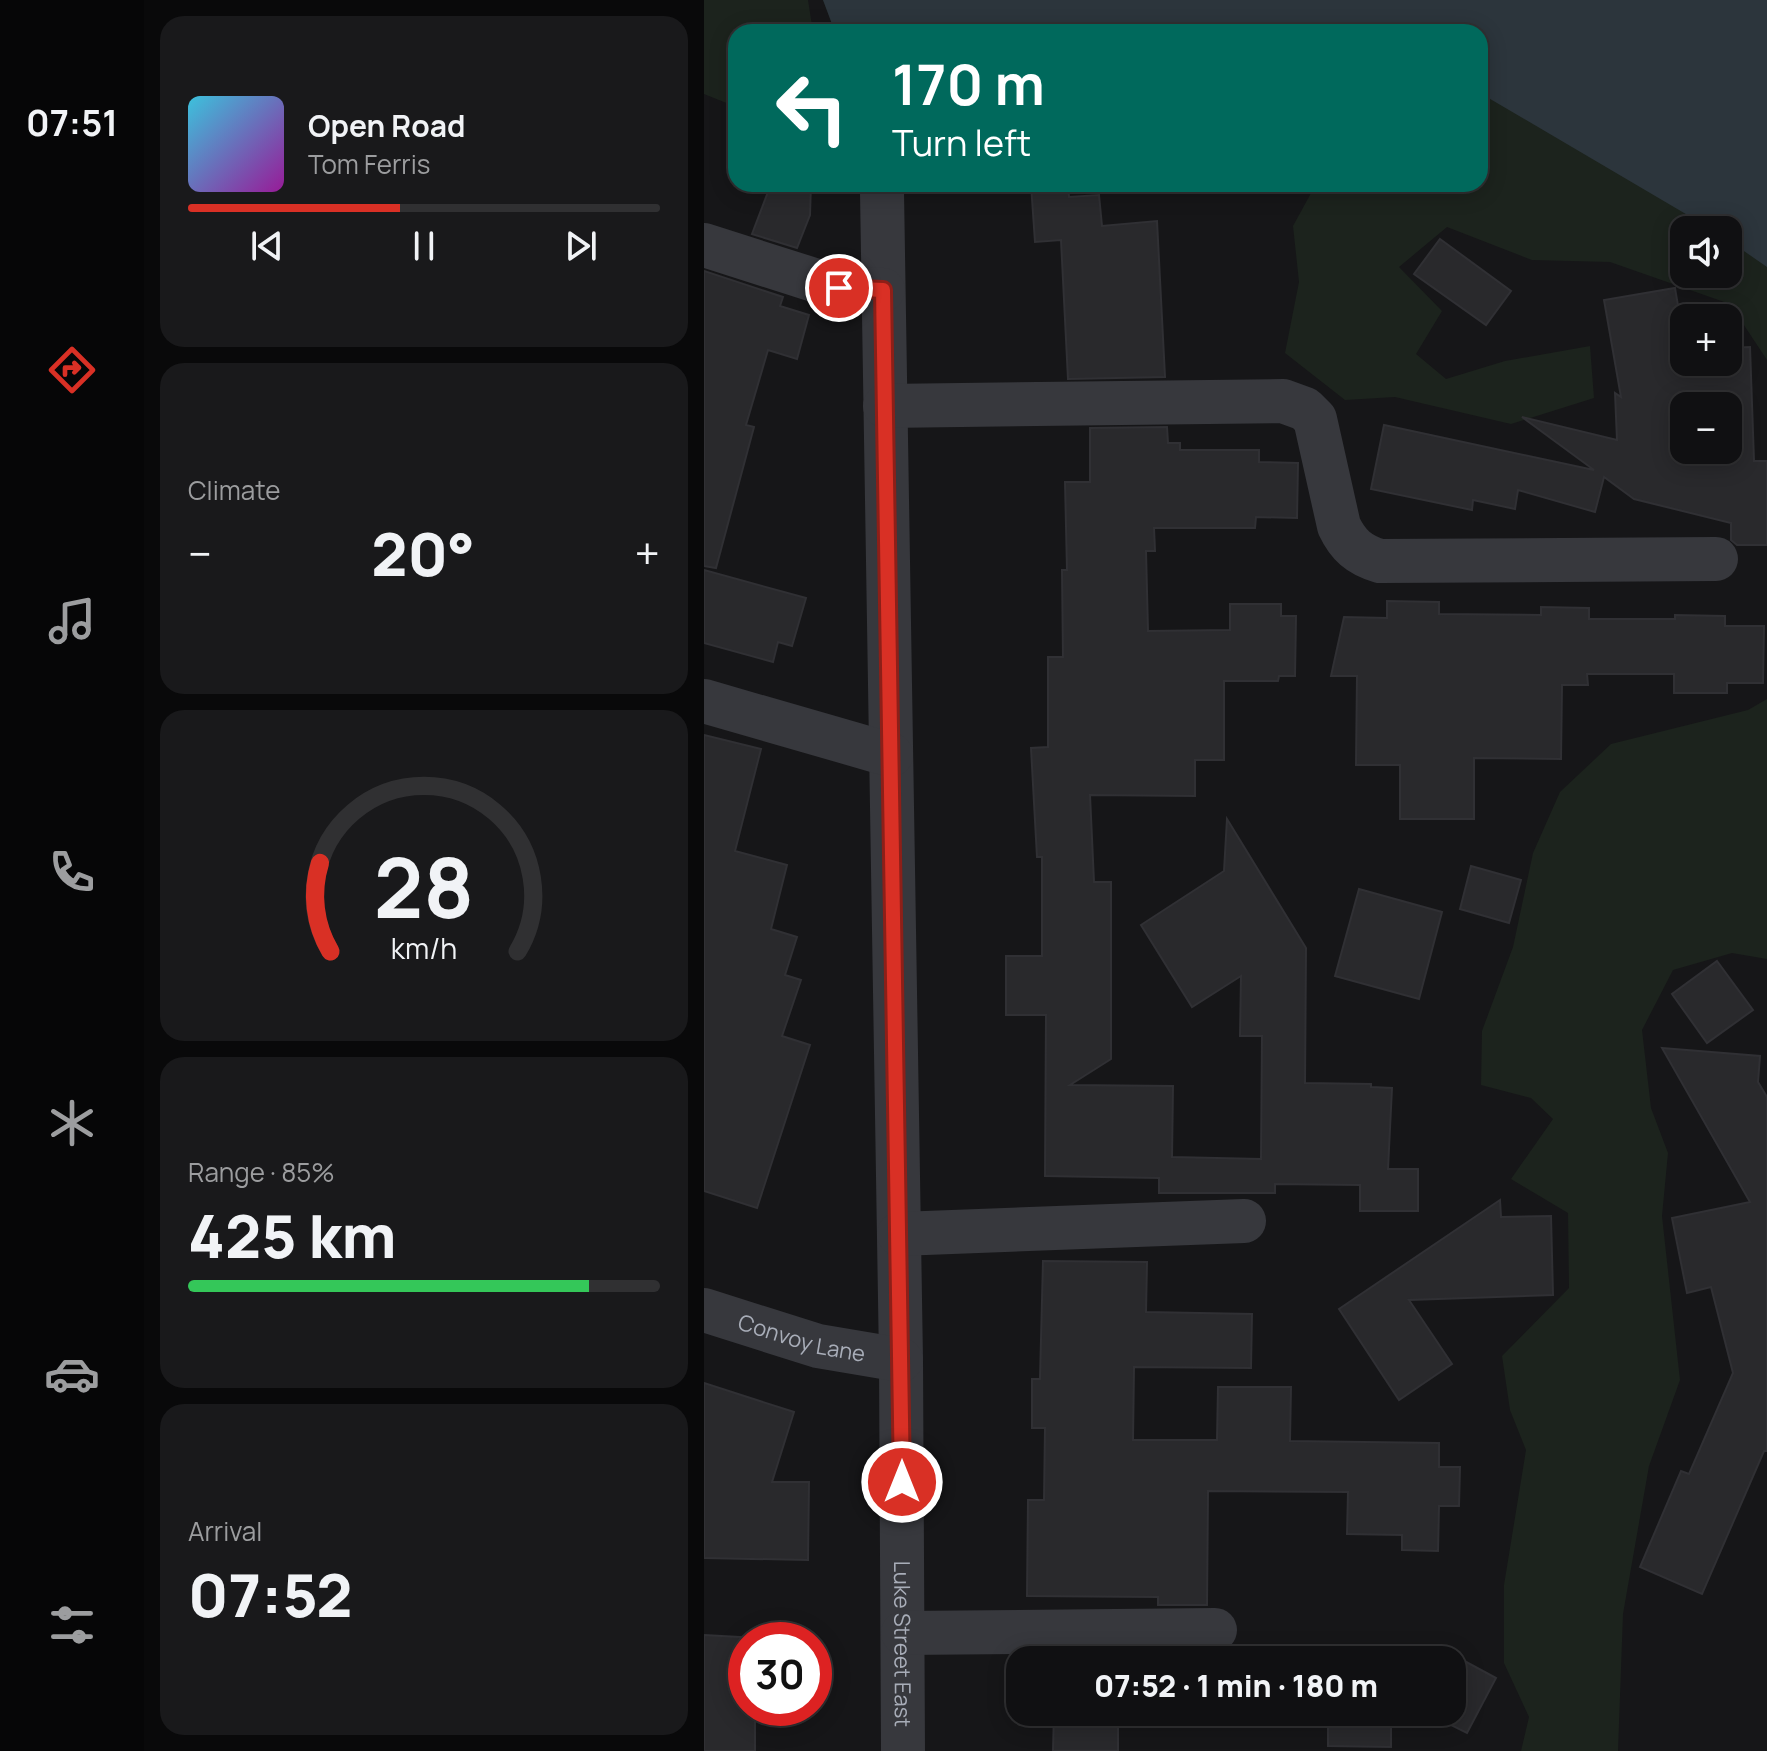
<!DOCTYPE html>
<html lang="en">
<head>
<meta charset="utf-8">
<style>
	body { margin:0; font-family:Manrope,sans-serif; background:#19191b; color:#f1f3f6; height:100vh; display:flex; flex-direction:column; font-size:30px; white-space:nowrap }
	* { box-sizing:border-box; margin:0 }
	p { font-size:26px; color:#9c9d9f }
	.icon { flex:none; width:44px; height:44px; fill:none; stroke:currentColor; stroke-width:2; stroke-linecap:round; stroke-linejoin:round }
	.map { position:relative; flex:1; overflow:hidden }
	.side { display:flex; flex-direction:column; gap:16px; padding:16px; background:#09090a; width:560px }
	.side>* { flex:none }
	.hud { position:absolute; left:24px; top:24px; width:760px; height:168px; border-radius:24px; box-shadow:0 4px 20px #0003,0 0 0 2px #303032; background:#00695c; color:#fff; overflow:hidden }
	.buttons { position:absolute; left:966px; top:216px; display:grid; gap:16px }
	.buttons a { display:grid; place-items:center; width:72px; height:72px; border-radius:16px; background:#101012; box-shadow:0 4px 20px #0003,0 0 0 2px #303032; font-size:40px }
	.speed { position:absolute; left:24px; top:1622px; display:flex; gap:16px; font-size:40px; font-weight:700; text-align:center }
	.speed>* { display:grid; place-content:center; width:104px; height:104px; border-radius:50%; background:#101012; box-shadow:0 4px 20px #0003,0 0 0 2px #303032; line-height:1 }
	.speed .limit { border:12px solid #d22; background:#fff; color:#111 }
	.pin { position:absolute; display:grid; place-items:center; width:68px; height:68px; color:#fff; margin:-34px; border:4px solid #fff; border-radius:50%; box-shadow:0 2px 8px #0007 }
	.me { position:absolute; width:88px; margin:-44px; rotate:0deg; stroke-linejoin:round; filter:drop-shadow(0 0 6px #0008) }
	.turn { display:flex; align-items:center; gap:28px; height:168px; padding:0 32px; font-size:36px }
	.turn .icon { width:104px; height:104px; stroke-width:2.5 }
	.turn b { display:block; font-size:56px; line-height:68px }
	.big { font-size:60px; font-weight:800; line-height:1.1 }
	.side .tile { flex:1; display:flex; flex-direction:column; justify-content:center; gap:12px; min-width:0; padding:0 28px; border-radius:24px; background:#19191b }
	.side .dial { align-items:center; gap:0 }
	.dial svg { height:208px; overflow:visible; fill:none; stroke:#303032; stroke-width:7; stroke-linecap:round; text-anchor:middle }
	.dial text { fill:#f1f3f6; stroke:none }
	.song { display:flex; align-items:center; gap:24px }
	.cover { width:96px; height:96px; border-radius:12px; background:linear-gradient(135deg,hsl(190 70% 55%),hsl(300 70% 35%)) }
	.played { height:8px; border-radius:4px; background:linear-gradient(90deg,#d93025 45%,#303032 45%) }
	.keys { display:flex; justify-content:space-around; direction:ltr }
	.heat { display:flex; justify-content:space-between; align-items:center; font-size:44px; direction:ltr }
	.charge { height:12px; border-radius:6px; background:linear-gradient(90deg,#34c759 85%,#303032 0) }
	.trip { position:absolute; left:302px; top:1646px; width:460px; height:80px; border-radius:24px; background:#101012; box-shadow:0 4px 20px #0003,0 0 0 2px #303032; font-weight:800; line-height:80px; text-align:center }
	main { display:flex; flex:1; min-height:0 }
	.tabs { display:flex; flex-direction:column; width:144px; justify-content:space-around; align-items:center; background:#060607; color:#9c9d9f }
	.tabs .icon { width:56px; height:56px }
	.tabs .current { color:#d93025 }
	.tabs b { font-size:36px; color:#f1f3f6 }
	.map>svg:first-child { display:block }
	.green { fill:#1c231d; fill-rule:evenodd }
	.water { fill:#2c353c }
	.building { fill:#29292c; stroke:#303034; stroke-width:2; fill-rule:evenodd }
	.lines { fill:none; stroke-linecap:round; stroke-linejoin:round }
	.minor { stroke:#37383d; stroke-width:44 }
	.route-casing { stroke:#8d1f18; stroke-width:20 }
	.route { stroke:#d93025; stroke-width:14 }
	.labels { text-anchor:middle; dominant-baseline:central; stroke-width:8; stroke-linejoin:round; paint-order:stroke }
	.street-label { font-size:22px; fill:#a8adb8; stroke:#111113 }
</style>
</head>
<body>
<main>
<nav class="tabs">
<b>07:51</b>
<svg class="icon current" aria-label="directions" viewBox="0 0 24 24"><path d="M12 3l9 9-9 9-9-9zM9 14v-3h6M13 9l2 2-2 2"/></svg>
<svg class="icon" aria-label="music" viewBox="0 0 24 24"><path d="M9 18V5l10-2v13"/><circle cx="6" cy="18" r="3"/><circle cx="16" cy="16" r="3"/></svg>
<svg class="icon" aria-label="phone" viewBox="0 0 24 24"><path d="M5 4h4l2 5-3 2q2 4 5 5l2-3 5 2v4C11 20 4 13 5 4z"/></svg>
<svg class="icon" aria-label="climate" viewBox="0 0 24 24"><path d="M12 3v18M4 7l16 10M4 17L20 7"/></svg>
<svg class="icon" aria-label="car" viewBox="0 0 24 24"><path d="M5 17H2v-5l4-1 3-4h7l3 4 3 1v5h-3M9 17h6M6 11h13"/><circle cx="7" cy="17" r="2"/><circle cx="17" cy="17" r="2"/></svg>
<svg class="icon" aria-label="filters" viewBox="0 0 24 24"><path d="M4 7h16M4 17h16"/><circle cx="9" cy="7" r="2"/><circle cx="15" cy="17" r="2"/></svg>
</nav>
<section class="side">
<div class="tile">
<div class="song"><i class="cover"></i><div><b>Open Road</b><p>Tom Ferris</p></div></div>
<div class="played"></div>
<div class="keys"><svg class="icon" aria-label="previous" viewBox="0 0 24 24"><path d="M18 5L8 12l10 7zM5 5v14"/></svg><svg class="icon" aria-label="pause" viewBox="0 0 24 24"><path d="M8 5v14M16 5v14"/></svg><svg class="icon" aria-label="next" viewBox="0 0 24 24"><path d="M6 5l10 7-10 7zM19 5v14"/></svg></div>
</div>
<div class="tile"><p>Climate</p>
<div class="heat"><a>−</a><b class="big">20°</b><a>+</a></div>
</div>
<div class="tile dial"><svg viewBox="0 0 100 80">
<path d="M14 69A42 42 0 1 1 86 69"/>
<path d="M14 69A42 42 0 0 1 10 35" stroke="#d93025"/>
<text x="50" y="56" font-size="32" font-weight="700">28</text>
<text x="50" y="72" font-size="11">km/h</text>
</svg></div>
<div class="tile"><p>Range · 85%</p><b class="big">425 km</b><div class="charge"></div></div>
<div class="tile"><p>Arrival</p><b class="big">07:52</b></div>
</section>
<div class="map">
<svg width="1063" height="1751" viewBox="0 0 1063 1751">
	<rect width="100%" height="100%" fill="#161618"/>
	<g class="green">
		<path d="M0,0H104L109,32H32L30,106L0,94Z"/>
		<path d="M119,0H1063V360L1026,304L906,262L828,260L743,227L695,267L738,311L712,354L742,379L801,361L886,346L890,398L807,424L691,397L641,400L581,353L595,282L589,226L612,184H776V32H131ZM980,230H1024V274H980Z"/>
		<path d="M1063,699V959L1028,953L969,970L938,1030L947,1108L964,1153L958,1216L976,1380L945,1466L919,1614L914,1751H817L825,1717L800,1663V1585L822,1450L806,1410L798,1356L865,1288L864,1213L807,1179L849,1119L827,1098L777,1085L778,1031L809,947L829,853L856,792L907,744L1044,710Z"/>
	</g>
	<path class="water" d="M119,0H1063V267L1024,240V230H1009L776,93V32H131Z"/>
	<g class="building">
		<path d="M67,184H107L106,215L93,248L48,234Z"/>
		<path d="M327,184H364L365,197L395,195L398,226L453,221L461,377L364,379L357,240L331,242Z"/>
		<path d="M736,239L807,291L782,325L710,274Z"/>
		<path d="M0,271L79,297L76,306L105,315L93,359L64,350L42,425L50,427L12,568L0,566Z"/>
		<path d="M971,288L980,341V362H1024V348L1046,347L1050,461H1063V545H1033L1027,540V523L930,499L900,477L891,512L814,490L811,509L769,500L768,510L667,489L680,425L890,470L818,417L913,440L911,393L917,397L900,300ZM980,406H1024V450H980Z"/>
		<path d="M463,427L464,443H476V450H555V462L594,463L593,518L552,517L551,528H450L451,551H442L444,631L526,630V604H577V616H592L591,676H575L574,681H520V760H491V796L386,795L390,882H407V1059L366,1085L469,1086L468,1157L557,1159L558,1036H536L537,976L488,1007L437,925L520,871L523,819L602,948L601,1083L667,1084V1087L688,1088L684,1169H714V1211H656V1185L571,1184V1193H455V1178L341,1176L342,1015H302V956H338V857H333L327,748L344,747V657H359L358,570H363L361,482H386V428Z"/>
		<path d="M0,570L102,598L88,646L74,642L69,662L0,643Z"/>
		<path d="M683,601L735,602V614L837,615V607L885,608V619H971V615L1021,616V626H1060L1059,683H1023V693H970V674H883L884,685H858L857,759L770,758V819H696V765H652L653,676H627L640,617L683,618Z"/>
		<path d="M0,735L57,749L31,851L83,865L67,929L93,937L81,975L97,980L78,1036L106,1045L53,1208L0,1191Z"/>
		<path d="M767,866L817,880L805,923L756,909Z"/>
		<path d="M655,889L738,912L715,999L631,976Z"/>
		<path d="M1013,961L1049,1010L1003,1043L968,994Z"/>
		<path d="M958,1048L1056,1056L1054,1082L1063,1097V1451H1060L998,1594L936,1567L977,1471L985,1474L1029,1373L1007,1287L983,1293L968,1218L1046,1202Z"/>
		<path d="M796,1200L797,1217L847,1216L849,1295L705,1300L748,1364L695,1400L635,1309Z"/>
		<path d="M339,1261L443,1262L442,1312L548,1314L547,1368L430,1367L429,1440H513L514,1387H587L586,1441L735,1443V1467H756L755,1506H735L734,1551L698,1550V1535L643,1534L644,1492L504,1491L503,1605H454V1597L323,1596L324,1500H340L341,1428H328V1379H336Z"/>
		<path d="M0,1383L90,1412L68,1482H105L104,1560L0,1558Z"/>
		<path d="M0,1635L53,1638V1640H42V1708H51V1751H0Z"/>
		<path d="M625,1648L688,1649V1660H625Z"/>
		<path d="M753,1657L792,1678L763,1733L723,1713L748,1712V1666Z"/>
		<path d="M350,1712H414V1751H349Z"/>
		<path d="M624,1712H687V1747L624,1746Z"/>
	</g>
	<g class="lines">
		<g class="minor">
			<path id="s1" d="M178,192L197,1360L199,1751"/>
			<path d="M0,245L135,288L179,290"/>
			<path d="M181,406L579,401L601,409L611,419L635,526C644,545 655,555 676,561L1012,559"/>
			<path d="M0,701L187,755"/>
			<path d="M195,1234L540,1221"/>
			<path id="s2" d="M0,1310L114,1346L197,1360"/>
			<path d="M199,1633L511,1630"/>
		</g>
	</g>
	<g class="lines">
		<defs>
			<path id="route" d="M135,288L179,290L198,1482"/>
		</defs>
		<use href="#route" class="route-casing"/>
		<use href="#route" class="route"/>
	</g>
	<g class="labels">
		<g class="street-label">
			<text stroke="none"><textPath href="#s2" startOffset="102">Convoy Lane</textPath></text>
			<text stroke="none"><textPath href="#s1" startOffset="1452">Luke Street East</textPath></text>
		</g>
	</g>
</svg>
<div class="buttons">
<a><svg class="icon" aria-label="sound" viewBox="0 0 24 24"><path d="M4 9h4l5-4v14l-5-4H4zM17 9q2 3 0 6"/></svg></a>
<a>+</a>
<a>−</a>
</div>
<div class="speed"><div class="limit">30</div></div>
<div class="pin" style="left:135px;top:288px;background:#d93025"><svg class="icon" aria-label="arrive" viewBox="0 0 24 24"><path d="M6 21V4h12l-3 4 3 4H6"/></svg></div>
<svg class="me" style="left:198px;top:1482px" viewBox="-20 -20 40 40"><circle r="17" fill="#d93025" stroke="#fff" stroke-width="3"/><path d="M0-11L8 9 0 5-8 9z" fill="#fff"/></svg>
<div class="trip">07:52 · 1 min · 180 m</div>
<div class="hud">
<div class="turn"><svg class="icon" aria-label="left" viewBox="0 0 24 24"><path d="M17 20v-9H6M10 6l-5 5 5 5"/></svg><div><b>170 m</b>Turn left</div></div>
</div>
</div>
</main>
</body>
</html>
